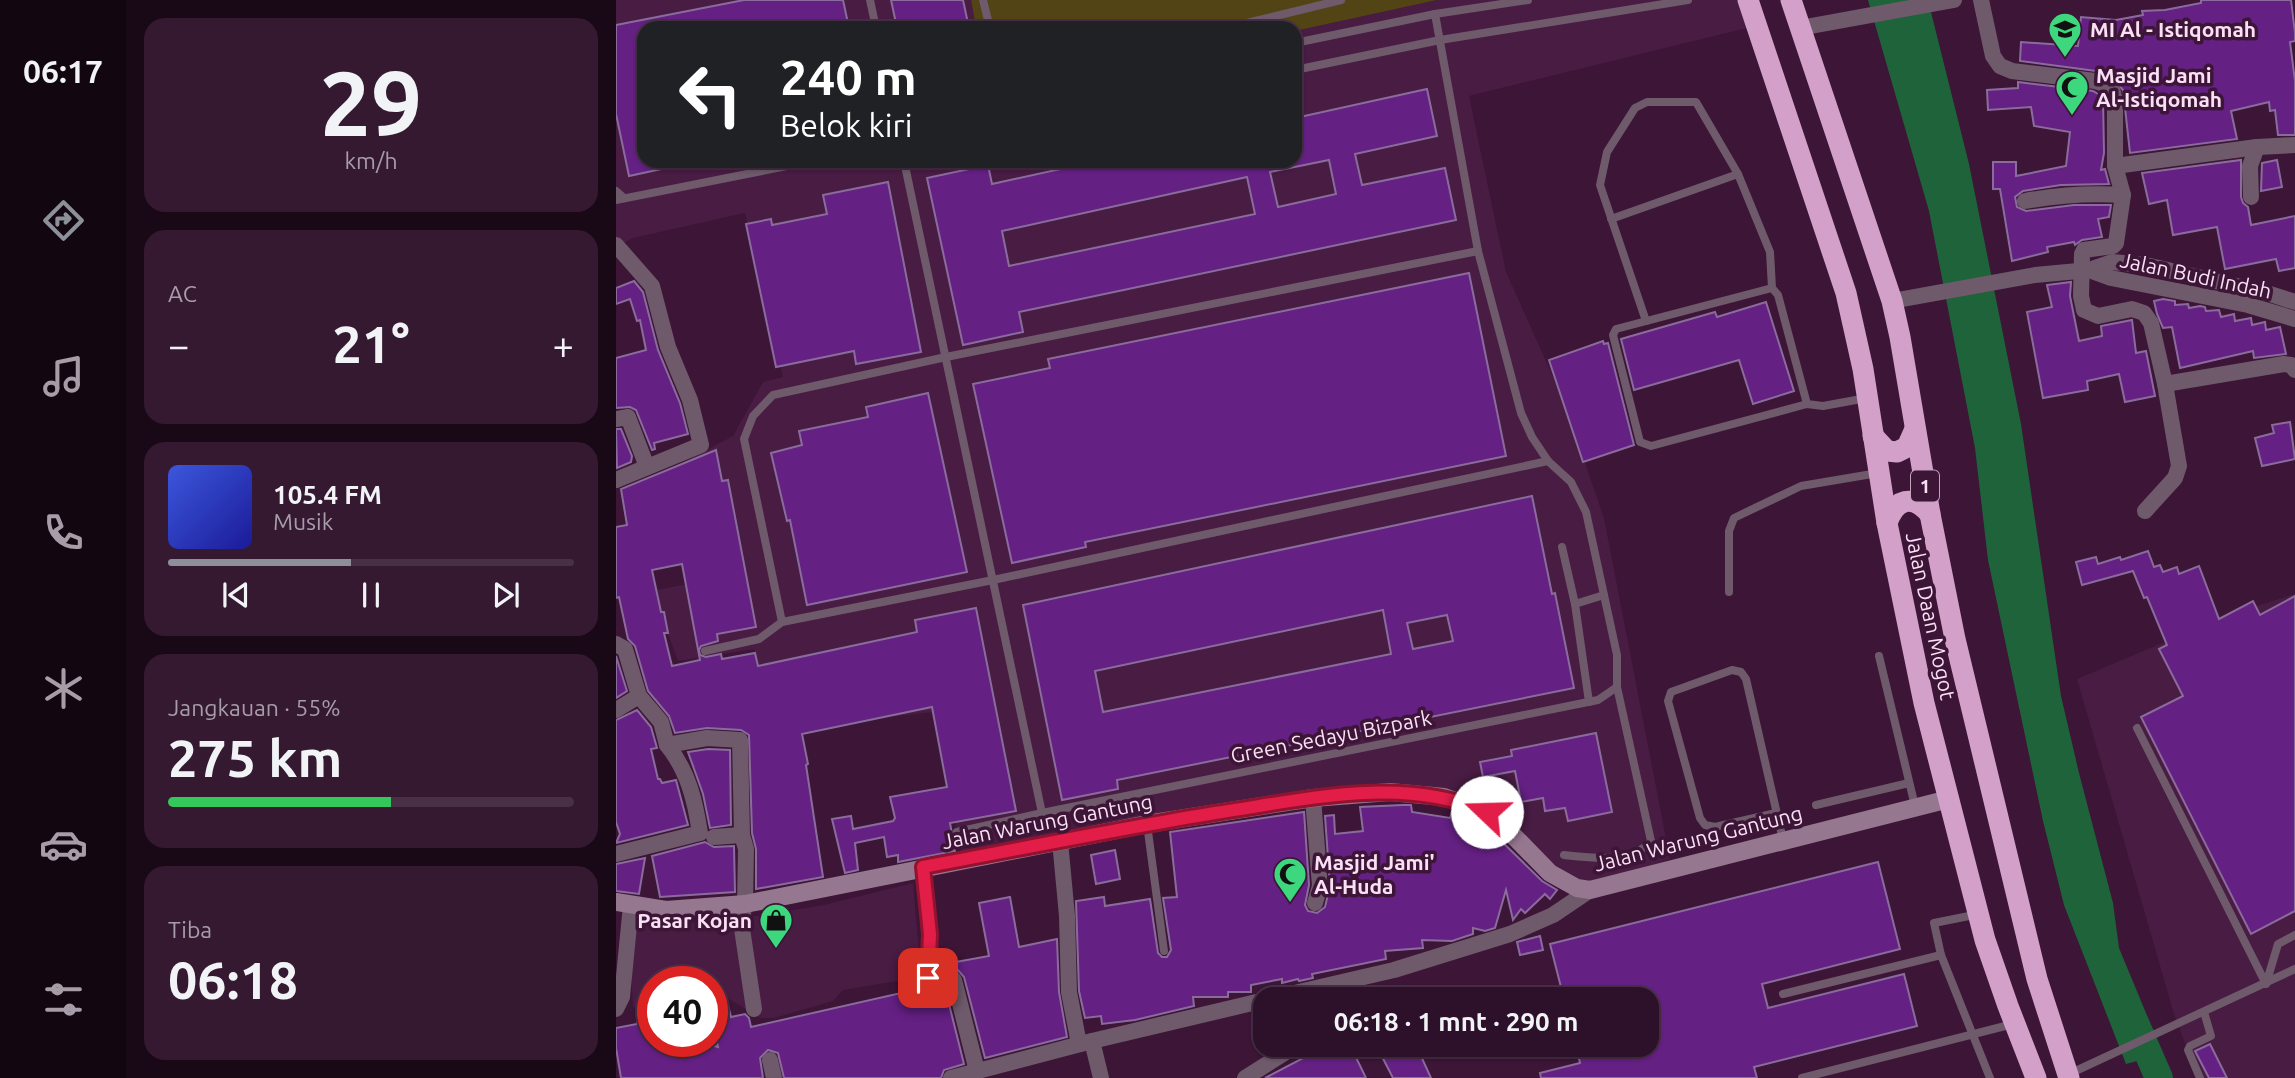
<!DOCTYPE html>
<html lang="id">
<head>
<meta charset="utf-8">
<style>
	body { margin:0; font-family:Ubuntu,sans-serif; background:#351931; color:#f1f3f6; height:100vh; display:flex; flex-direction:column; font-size:26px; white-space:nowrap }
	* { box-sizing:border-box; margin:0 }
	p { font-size:23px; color:#a79da8 }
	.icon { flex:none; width:38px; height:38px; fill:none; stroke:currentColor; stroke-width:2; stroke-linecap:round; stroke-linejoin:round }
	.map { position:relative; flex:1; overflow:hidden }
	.side { display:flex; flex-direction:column; gap:18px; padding:18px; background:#190917; width:490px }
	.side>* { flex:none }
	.guide { position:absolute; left:21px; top:21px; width:665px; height:147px; border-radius:21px; box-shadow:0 2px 5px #0004,0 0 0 2px #483046; background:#202124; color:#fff; overflow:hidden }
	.speed { position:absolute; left:21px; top:966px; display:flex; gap:14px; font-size:35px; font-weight:700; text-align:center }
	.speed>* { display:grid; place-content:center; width:91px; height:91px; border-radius:50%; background:#2d1029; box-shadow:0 2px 5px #0004,0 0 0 2px #483046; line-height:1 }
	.speed .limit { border:10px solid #d22; background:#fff; color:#111 }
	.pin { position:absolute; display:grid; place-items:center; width:60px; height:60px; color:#fff; margin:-30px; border-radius:14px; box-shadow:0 4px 10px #0006 }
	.me { position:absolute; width:77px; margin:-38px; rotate:291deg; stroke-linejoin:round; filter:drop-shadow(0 0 5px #0008) }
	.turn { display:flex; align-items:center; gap:24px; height:147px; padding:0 28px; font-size:32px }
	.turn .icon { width:91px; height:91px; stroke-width:2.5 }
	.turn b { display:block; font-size:49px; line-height:60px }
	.big { font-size:52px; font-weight:700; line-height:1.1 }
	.side .card { flex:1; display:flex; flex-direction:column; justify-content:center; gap:10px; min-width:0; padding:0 24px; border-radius:21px; background:#351931 }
	.side .dial { align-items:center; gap:0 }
	.dial b { font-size:91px; line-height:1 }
	.song { display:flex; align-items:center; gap:21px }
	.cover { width:84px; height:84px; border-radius:10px; background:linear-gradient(135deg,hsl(230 70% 55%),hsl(240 70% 35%)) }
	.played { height:7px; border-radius:4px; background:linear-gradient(90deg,#8c9099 45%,#483046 45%) }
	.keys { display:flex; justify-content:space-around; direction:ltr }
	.heat { display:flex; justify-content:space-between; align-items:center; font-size:38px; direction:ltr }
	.charge { height:10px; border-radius:5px; background:linear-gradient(90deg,#34c759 55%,#483046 0) }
	.trip { position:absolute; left:637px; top:987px; width:406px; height:70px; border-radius:21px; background:#2d1029; box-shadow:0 2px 5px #0004,0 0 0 2px #483046; font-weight:700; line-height:70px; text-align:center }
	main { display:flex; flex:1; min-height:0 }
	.menu { display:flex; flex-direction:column; width:126px; justify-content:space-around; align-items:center; background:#120610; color:#a79da8 }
	.menu .icon { width:49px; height:49px }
	.menu .selected { color:#8c9099 }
	.menu b { font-size:32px; color:#f1f3f6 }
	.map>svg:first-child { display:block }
	.built { fill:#491c43 }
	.green { fill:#524415 }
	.water { fill:#1f633a }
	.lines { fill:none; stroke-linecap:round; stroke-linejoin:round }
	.river { stroke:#1f633a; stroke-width:28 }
	.building { fill:#642083; stroke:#8a6c9c; stroke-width:2; fill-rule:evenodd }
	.lane { stroke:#6e5a6a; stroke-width:8 }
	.street { stroke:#6e5a6a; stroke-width:16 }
	.secondary { stroke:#967790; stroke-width:18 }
	.highway { stroke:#d2a0c8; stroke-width:21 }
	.route-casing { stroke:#92132f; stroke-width:18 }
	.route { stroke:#e11d48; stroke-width:12 }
	.labels { text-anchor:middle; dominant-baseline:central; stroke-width:7; stroke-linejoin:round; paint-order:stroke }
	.shield { fill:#3c1537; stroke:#c1a3bc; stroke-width:2 }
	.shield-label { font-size:19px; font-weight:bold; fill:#fae0f5 }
	.poi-label { font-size:21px; font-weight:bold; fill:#fae0f5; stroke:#3c1537; text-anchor:start }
	.street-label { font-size:21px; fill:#fae0f5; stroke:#3c1537 }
</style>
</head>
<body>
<main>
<nav class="menu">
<b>06:17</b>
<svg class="icon selected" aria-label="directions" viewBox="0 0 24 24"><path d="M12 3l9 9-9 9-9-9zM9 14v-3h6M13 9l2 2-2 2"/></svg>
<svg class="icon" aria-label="music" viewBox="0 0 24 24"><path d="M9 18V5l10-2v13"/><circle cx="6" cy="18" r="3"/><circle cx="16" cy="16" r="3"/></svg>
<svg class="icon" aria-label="phone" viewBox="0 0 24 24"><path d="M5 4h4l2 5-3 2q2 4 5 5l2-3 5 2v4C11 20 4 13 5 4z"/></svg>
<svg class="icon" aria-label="climate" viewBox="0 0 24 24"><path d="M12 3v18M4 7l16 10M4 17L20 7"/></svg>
<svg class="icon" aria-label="car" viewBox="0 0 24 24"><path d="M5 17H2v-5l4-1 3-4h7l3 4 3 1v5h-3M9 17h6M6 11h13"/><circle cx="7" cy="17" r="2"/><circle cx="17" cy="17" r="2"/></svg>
<svg class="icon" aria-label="filters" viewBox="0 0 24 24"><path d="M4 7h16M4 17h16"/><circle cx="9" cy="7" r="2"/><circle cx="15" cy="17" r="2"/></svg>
</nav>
<section class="side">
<div class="card dial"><b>29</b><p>km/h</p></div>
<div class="card"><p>AC</p>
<div class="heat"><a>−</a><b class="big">21°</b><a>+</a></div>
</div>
<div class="card">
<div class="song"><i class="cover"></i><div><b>105.4 FM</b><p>Musik</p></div></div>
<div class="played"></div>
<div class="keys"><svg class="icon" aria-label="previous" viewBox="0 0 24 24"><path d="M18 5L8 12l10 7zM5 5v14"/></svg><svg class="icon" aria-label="pause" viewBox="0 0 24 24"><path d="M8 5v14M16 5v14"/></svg><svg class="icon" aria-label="next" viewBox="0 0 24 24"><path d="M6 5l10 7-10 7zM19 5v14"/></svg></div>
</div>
<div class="card"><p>Jangkauan · 55%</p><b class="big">275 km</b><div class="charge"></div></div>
<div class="card"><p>Tiba</p><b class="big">06:18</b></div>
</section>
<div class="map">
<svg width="1679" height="1078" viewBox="0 0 1679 1078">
	<rect width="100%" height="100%" fill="#3c1537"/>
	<g class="built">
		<path d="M0,0H355L360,28H28V161H679V31L821,0H1121L1131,28L853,96L890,272L947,399L988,518L1054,859L1015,873L961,885L940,870L884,813L791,789L346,859L320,712L159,728L138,649L62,661L45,615L40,590L72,584L43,475L117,436L147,382L167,377L129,213L17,238L0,247Z"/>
		<path d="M1679,594V1078H1582L1558,1014L1461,679L1617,613Z"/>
		<path d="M297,883L305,977L227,990L217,1001L158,1018H144L110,997L96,1002V982H37V1012L17,1007L15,971L20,928L24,920L70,922L121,919L208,905Z"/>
	</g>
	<path class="green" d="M355,0H821L679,31V28H360Z"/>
	<path class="water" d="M1252,0H1312L1353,164L1405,424L1445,696L1463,773L1497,903L1503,948L1547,1054L1510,1064L1448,905L1427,821L1372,560L1359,448L1313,211Z"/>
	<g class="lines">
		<path class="river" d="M1519,1023L1543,1078"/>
	</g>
	<g class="building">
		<path d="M128,0H227L233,28H28V161H55V167L13,176L0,114V25Z"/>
		<path d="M275,0H347L353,28H281Z"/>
		<path d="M1585,0H1675L1679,33V41L1674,42L1679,81V135H1662L1659,110L1654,111L1653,102L1615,111L1621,139L1514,153L1507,90L1496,77L1480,71L1404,61L1405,42L1462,46L1465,17L1500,20L1527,15L1526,11L1549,10L1585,3Z"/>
		<path d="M1402,82L1477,91L1487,97L1488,153L1485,170L1489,169L1493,184L1445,185L1407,191L1399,197L1401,207L1410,211L1458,205H1495L1493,217L1482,219L1486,237L1466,240L1459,245L1458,242L1431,247L1432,252L1396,261L1384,189H1377V162H1400V176L1450,166L1454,132L1418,126L1415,107L1372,110L1371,90L1402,88Z"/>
		<path d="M811,89L821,136L739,154L746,185L829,168L840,220L403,312L407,332L347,345L311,178L372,165L376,184L481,161H679V118ZM713,160L720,194L662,207L654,172ZM631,177L639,214L393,266L386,231Z"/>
		<path d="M1625,160V197L1627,203L1632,207L1635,225L1679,216V268L1663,271L1660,259L1609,269L1601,227L1557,235L1551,200L1533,204L1526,173Z"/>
		<path d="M1661,160L1666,187L1645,191L1646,163Z"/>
		<path d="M272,182L305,352L240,364L238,351L160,367L130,224L155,219L156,225L211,214L207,195Z"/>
		<path d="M853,273L890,456L469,542L470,547L396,563L357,384L434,368L432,359Z"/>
		<path d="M18,281L27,292L42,350L64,403L72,434L38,443L39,449L36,450L20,410L14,407L0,408V358L30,350L24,320L21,321L14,299L0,304V288Z"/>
		<path d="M1455,282L1454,296L1463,341L1486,336L1485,326L1516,320L1520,353L1530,351L1539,396L1509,402L1503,374L1471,381L1472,390L1427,398L1411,312L1436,307L1431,285Z"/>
		<path d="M1547,299L1559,301V305L1572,304L1573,308L1584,306L1589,307L1590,311L1603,310L1605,317L1618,314L1619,321L1635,318L1636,325L1649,322L1650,330L1664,327L1670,354L1638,358L1637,351L1564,368L1556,327L1547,328L1541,314L1538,301Z"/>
		<path d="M1150,302L1178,391L1137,404L1123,360L1018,390L1005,339L1099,312L1101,317Z"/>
		<path d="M987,341L988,344L992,343L1018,445L967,462L933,360Z"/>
		<path d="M312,393L351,572L191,605L174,520L171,521L155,453L186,445L183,431L252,417L250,407Z"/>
		<path d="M1674,422L1679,459L1646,466L1639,438L1658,433L1656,425Z"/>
		<path d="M0,429H5L16,456L15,462L1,468Z"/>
		<path d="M100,450L106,481L112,480L140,627L101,634L102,641L85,646L83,650L84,655L90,657L105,654L106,659L139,653L142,666L301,632L299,620L360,608L400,811L334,823L339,851L282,862V855L271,857L268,837L239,843L242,870L229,873L216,819L235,816L237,829L277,821L279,818L274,797L331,787L316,707L186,734L192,764L190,765L207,877L140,889V849L136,833L133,735L125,730L91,728L59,733L53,716L32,691L19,646L12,639L3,597L0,598V527L11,525L5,489ZM66,564L84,660L56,666L48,633H52L48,612H45L36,570Z"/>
		<path d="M916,496L936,594L939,593L958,688L501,780L502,789L446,800L407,605ZM767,610L775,654L487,712L479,671ZM831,615L837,641L797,649L791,623Z"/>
		<path d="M1532,551L1538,567L1544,565L1547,572L1561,567L1563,574L1583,566L1603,619L1637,601L1644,615L1679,596V911L1635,934L1525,717L1567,696L1543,649L1551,645L1531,597L1528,598L1517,571L1466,585L1460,562L1480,557L1482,564L1504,557L1505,560Z"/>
		<path d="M0,656L11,691L0,698Z"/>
		<path d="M21,710L35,727L41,748L35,749L42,779H44L46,783L60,780L72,825L0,843L4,834L0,822V720Z"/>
		<path d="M980,733L996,812L952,821L949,808L929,811L927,798L905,802L899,771L867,777L864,762L896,756L895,750Z"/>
		<path d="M92,749L114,750L115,825L94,828L87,794L72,752Z"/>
		<path d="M787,805H795L796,812L834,818L836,812L868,824L926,881L941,890L934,899L929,894L909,913L905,909L897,920L890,890L879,928L869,931L857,928V934L836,941L806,940L807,948L769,951L770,959L696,974L697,978L683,981L682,979L666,983V979L635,985V992H612V997H577L578,1006L519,1020L486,1024L485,1016L469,1018L463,991L460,901L488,897L489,906L534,899L542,953L546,957H551L555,950L547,898L561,897L554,832L688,812L693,885L689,905L692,911L701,913L709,907L714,886L709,816L718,815L719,834L747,831L744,807Z"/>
		<path d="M89,842L98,847L118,846L119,892L44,897L36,856Z"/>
		<path d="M499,850L504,879L480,884L475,855Z"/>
		<path d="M29,858L23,894L0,891V864Z"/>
		<path d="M1262,862L1284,949L1146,984L1152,1008L1288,974L1301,1026L1138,1067L1141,1078H925L924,1073L964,1063L960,1045H1031V999H948L934,944Z"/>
		<path d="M394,897L403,947L441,939L443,992L451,1037L369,1058L348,977L342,970H335L334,963L373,956L363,903Z"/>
		<path d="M924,936L927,950L904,955L901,942Z"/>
		<path d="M307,988L313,993L330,992L348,1064L328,1070L325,1078H168L162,1053L152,1050L144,1058L147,1078H5L0,1048V1028L21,1024V1019H37V1041H81L102,1047L96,1020V1004L111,1001L115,1017L129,1014L133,1018L135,1027Z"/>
		<path d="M1594,1044L1611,1078H1593L1579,1051Z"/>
		<path d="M712,1045H734L750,1078H649Z"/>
		<path d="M760,1045H800L815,1078H777Z"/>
	</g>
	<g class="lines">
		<g class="lane">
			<path d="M254,0L260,28"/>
			<path d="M367,0L374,28"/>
			<path d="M610,28L725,0"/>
			<path d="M679,43L819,14L912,0"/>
			<path d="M679,70L824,40L1072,0"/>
			<path d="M288,161L426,813"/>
			<path d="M0,191L8,198"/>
			<path d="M0,200L196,161"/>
			<path d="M995,219L1122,174"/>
			<path d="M1030,321L984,185L991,152L1019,108L1031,102H1080L1122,174L1154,252L1156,288"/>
			<path d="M1191,404L1162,295L1156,288L1000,329L997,335L1024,442L1035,446L1191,404L1207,406L1251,398"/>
			<path d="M946,547L959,604"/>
			<path d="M1113,592V531L1118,518L1185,486L1262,473"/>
			<path d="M166,622L128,439L137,416L157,395L330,357L862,251"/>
			<path d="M89,651L143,639L166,622L377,580L932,461"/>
			<path d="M1263,656L1299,806"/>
			<path d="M973,702L959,604L988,595"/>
			<path d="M1521,728L1650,984"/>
			<path d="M1200,805L1293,783"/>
			<path d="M1160,813L1099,827L1089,825L1084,818L1052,701L1055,692L1116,670L1125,672L1130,679L1167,840"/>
			<path d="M531,824L548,951"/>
			<path d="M341,832L426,813L982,700L1001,687V655L970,512L955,482L932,461L916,437L905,413L862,251L819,14"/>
			<path d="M948,855C975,858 1016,864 1035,841L1001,687"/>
			<path d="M1363,914L1318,923L1325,955L1374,1078"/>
			<path d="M1650,984L1662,944L1679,935"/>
			<path d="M1167,994L1325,955"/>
			<path d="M1453,1074L1679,969"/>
			<path d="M1186,1078L1397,1024"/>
			<path d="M1584,1078L1572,1050L1574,1046L1595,1036L1588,1012"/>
		</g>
		<g class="street">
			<path d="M1365,0L1377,56L1384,66L1396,71L1479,81L1489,84L1497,92L1499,102V166L1507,195L1500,243L1497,246L1468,250L1466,254L1465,296L1468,310L1482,316L1516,309L1528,313L1535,323L1549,384L1563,466L1559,478L1529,511"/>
			<path d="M1184,28L1338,0"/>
			<path d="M1499,166L1641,147L1679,145"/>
			<path d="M1635,197L1634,166L1641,147"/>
			<path d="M1409,201C1442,195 1473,193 1507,195"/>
			<path d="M0,245L36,286L52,347L74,400L85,445L0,480"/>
			<path d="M1473,270L1495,278L1632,305L1679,319"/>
			<path d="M1276,301L1419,275L1473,270L1496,262L1530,265L1651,293L1679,302"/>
			<path d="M1549,384L1668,364L1675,365L1679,370"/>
			<path d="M0,419L12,417L31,467"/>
			<path d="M0,644L9,649L23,696L45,722L51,745L91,738L124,740L126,835L130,849L129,904L125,922L138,1009"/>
			<path d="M0,710L23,696"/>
			<path d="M697,798L704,886L699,903"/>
			<path d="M98,837L126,835"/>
			<path d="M444,841L451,916L453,992L463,1044"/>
			<path d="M0,854L84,833C79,800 72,771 51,745"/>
			<path d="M307,867L314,934L312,978L316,983L338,980L361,1071"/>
			<path d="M653,999L778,970L894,934L937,915L974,890"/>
			<path d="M0,1009L6,997L15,905"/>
			<path d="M476,1041L485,1078"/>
			<path d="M154,1060L158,1078"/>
			<path d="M335,1078L476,1041L649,1000"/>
			<path d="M629,1078L681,1045"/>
		</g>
		<path class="secondary" d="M0,902L50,910L129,904L531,824L697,798L774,792L828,797L871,812L884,822L934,873L961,888L974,890L1333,799"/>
		<g class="highway">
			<path d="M1132,0L1230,293L1247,369L1271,523L1308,703L1369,940L1392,1006L1420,1078"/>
			<path d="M1175,0L1276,301L1284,337L1314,514L1339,639L1421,979L1453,1078"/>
			<path d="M1257,436L1271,451L1281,452L1291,447L1299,429"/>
			<path d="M1271,523C1280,498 1296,494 1314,514"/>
		</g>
	</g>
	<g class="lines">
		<defs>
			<path id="route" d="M312,978L314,934L307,867C404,849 501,829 599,813C688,800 785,775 871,812"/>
		</defs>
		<use href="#route" class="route-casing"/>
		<use href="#route" class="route"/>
	</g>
	<defs>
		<symbol id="school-pin" viewBox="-11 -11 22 30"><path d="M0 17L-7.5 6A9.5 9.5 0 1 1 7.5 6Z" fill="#3dd77d" stroke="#3c1537"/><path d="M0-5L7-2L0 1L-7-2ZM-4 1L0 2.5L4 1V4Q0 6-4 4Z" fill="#111"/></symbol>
		<symbol id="mosque-pin" viewBox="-11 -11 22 30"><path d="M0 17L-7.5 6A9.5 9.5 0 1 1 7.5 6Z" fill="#3dd77d" stroke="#3c1537"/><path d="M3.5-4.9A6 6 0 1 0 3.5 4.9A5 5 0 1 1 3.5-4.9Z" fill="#111"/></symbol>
		<symbol id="shop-pin" viewBox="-11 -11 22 30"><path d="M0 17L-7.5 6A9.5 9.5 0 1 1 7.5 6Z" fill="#3dd77d" stroke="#3c1537"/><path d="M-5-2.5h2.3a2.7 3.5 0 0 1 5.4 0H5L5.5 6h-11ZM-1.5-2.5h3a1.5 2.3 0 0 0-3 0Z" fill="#111"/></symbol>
	</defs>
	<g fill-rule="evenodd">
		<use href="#school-pin" x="1430" y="10" width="38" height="52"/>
		<use href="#mosque-pin" x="1437" y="68" width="38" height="52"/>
		<use href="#mosque-pin" x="655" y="855" width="38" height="52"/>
		<use href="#shop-pin" x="141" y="901" width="38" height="52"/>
	</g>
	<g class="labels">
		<rect class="shield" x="1295" y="470.5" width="28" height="31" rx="5"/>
		<g class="shield-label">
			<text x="1309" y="486">1</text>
		</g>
		<g class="poi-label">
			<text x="1474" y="29">MI Al - Istiqomah</text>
			<text x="1480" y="75">Masjid Jami<tspan x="1480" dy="24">Al-Istiqomah</tspan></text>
			<text x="698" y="862">Masjid Jami'<tspan x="698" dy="24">Al-Huda</tspan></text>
			<text x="136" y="920" text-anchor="end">Pasar Kojan</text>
		</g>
		<g class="street-label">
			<text transform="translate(1580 275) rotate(12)">Jalan Budi Indah</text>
			<text transform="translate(1315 616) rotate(78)">Jalan Daan Mogot</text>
			<text transform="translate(715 736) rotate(-11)">Green Sedayu Bizpark</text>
			<text transform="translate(431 821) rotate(-11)">Jalan Warung Gantung</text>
			<text transform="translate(1082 838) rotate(-14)">Jalan Warung Gantung</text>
		</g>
	</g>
</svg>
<div class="speed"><div class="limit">40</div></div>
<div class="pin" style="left:312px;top:978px;background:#d93025"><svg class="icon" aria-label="arrive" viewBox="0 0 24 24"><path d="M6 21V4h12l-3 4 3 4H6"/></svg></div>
<svg class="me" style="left:871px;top:812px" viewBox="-20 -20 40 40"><circle r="19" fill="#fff"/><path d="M0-13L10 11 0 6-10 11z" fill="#e11d48"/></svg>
<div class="trip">06:18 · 1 mnt · 290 m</div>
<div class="guide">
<div class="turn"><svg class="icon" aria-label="left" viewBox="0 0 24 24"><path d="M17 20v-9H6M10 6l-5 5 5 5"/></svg><div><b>240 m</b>Belok kiri</div></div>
</div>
</div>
</main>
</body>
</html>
